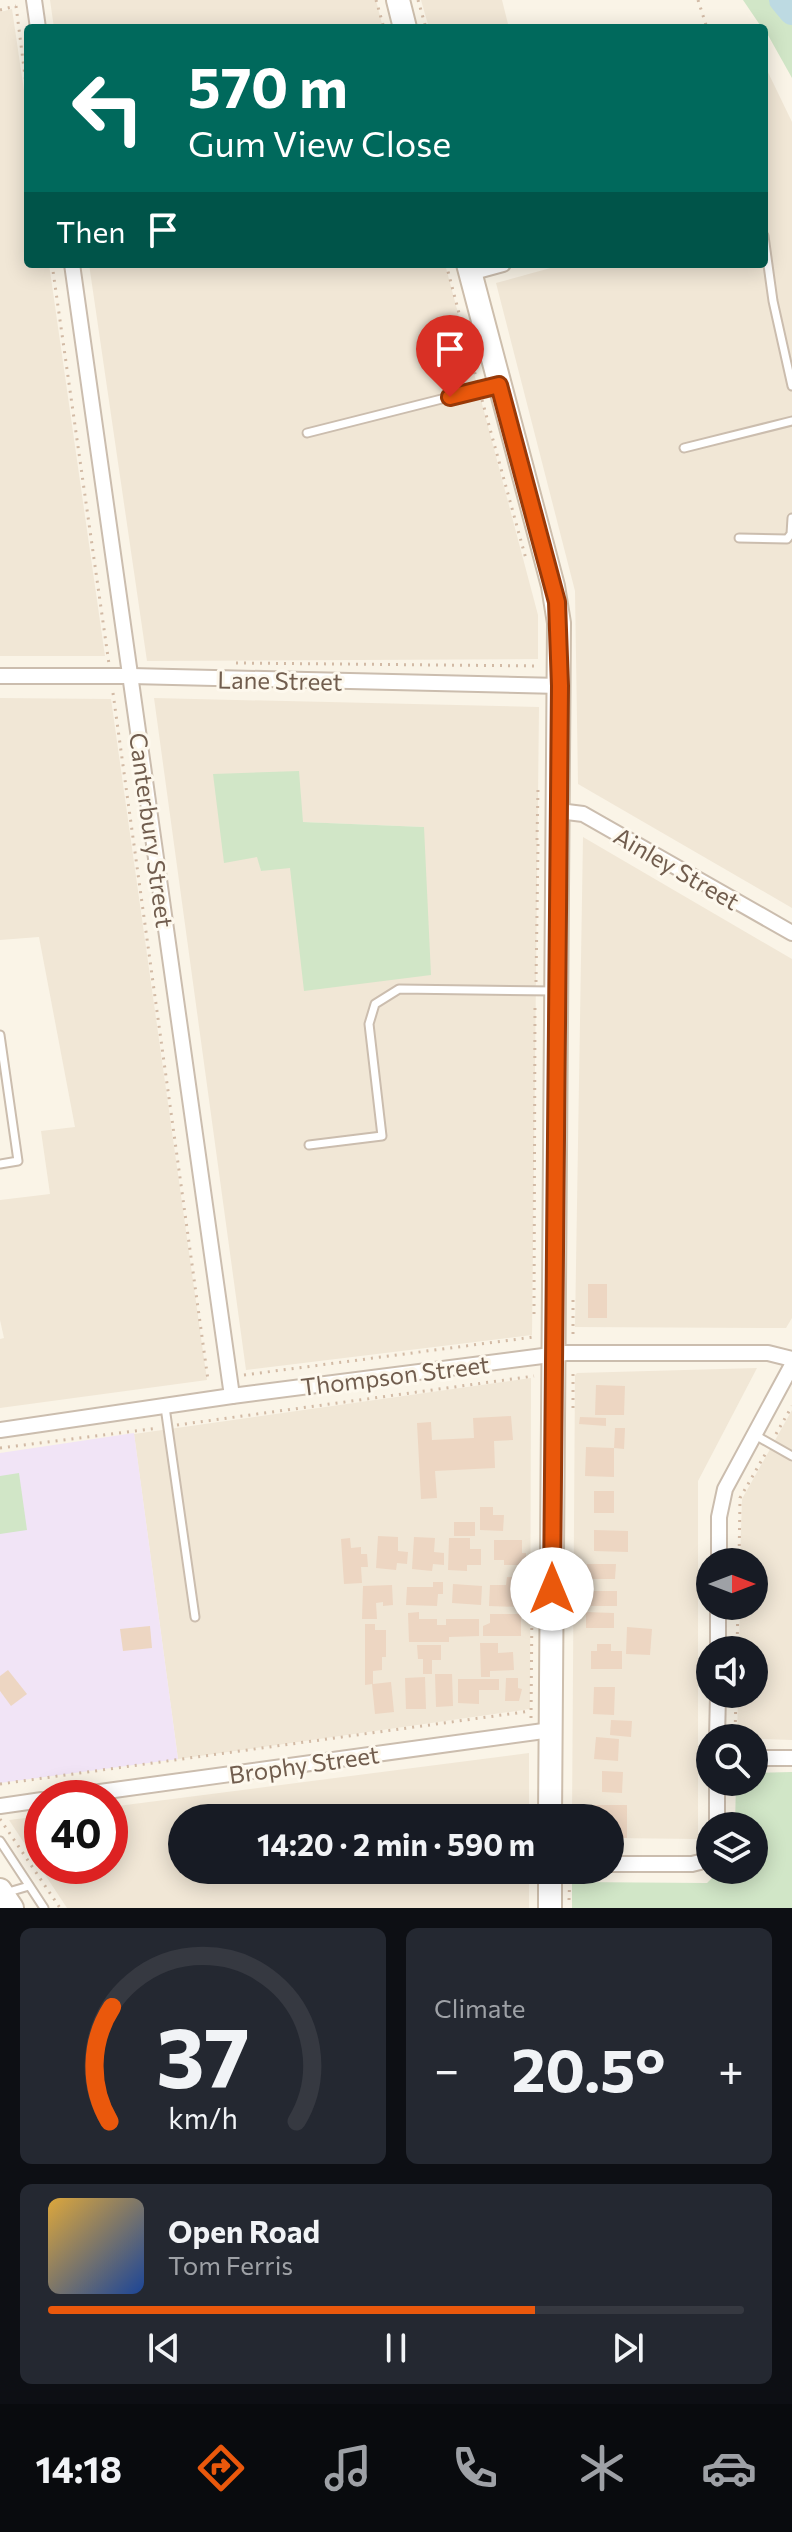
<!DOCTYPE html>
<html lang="en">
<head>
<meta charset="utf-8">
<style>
	body { margin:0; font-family:Commissioner,sans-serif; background:#242831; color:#f1f3f6; height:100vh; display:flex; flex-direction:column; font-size:30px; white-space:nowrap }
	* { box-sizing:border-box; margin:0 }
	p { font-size:26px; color:#9ea1a6 }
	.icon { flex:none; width:44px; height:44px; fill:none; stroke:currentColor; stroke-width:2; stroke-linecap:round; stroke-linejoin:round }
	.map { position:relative; height:1908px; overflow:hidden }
	.drawer { display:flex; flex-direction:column; gap:20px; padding:20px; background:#0d0f14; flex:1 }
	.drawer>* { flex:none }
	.hud { position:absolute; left:24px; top:24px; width:744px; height:244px; border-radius:8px; box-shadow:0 4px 20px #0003; background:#00695c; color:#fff; overflow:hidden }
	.needle { width:52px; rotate:90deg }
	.buttons { position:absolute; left:696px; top:1548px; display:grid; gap:16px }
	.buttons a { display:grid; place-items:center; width:72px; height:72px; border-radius:50%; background:#171b24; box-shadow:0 4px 20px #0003; font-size:40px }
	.speed { position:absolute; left:24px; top:1780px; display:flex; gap:16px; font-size:40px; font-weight:700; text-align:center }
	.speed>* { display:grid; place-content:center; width:104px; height:104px; border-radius:50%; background:#171b24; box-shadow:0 4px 20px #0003; line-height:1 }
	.speed .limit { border:12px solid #d22; background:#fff; color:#111 }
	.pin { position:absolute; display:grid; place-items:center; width:68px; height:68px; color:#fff; margin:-82px -34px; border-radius:50% 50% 50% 0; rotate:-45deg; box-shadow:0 0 8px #0007 }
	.pin .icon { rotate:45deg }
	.me { position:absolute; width:88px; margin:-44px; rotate:0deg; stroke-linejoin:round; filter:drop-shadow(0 0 6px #0008) }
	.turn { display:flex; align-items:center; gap:28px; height:168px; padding:0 32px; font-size:36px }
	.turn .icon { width:104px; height:104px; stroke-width:2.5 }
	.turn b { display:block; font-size:56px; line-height:68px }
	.then { display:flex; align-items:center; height:76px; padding:0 32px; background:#0003; gap:16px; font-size:30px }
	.big { font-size:60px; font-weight:700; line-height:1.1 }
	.drawer .card { flex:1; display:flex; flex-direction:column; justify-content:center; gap:12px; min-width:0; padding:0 28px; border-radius:12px; background:#242831 }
	.drawer .dial { align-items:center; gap:0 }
	.dial svg { height:208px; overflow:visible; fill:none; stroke:#363941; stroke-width:7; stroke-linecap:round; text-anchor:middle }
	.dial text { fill:#f1f3f6; stroke:none }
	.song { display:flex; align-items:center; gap:24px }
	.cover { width:96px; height:96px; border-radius:12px; background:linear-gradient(135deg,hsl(40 70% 55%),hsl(220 70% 35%)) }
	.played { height:8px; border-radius:4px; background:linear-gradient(90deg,#ea580c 70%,#363941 70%) }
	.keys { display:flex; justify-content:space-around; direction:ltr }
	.heat { display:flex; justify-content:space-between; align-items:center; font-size:44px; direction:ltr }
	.drawer .tiles { flex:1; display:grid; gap:20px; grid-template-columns:1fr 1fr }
	.card:last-child { grid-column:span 2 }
	.trip { position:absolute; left:168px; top:1804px; width:456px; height:80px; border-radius:40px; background:#171b24; box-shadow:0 4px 20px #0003; font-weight:700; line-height:80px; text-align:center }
	.tabs { display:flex; height:128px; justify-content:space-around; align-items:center; background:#090b0e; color:#9ea1a6 }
	.tabs .icon { width:56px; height:56px }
	.tabs .on { color:#ea580c }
	.tabs b { font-size:36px; color:#f1f3f6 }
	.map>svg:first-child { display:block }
	.residential { fill:#f1e7d6; fill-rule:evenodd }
	.education { fill:#f1e4f6 }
	.green { fill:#d1e6c7 }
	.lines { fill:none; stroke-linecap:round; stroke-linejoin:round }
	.river { stroke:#bddae2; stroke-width:26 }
	.building { fill:#edd6c2 }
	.lane-casing { stroke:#cbbdae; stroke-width:11 }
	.street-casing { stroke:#cbbdae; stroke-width:18 }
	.secondary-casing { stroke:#cdbeac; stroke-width:26 }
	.path { stroke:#d2baa5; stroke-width:3; stroke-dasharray:2 6; stroke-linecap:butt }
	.lane { stroke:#fff; stroke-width:7 }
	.street { stroke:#fff; stroke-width:14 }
	.secondary { stroke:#fff; stroke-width:22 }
	.route-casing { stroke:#983908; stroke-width:20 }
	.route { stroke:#ea580c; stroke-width:14 }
	.labels { text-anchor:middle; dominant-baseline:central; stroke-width:6; stroke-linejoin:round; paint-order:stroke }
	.street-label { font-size:24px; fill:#715d4e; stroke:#fdf8ed }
</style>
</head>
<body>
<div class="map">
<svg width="792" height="1908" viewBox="0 0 792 1908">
	<rect width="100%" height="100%" fill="#faf4e7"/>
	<g class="residential">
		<path d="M50,0H376L383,28H54Z"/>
		<path d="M421,0H502L509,28H429Z"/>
		<path d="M12,9L28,118V264H49L105,656H0V12Z"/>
		<path d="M764,64L792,122V908L578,784L575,591L496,283L565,264H764Z"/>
		<path d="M89,264H445L538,615V659L147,661Z"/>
		<path d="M0,698L111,699L207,1380L0,1408V1339L4,1338L0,1320V1200L50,1194L41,1131L75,1127L39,937L0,940Z"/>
		<path d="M154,698L539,707L532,1335L246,1370ZM302,822L424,827L261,871L258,857Z"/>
		<path d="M583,837L792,959V1318L786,1328L575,1327Z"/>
		<path d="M757,1368L698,1481V1839L610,1838V1818H572L575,1375L577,1373Z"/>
		<path d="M531,1378L530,1709L178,1759L134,1434Z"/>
		<path d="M792,1410V1740L737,1738L738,1694H754V1650H739L740,1606H754V1562H740L742,1499Z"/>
		<path d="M529,1753V1818H182V1870H529V1908H67L9,1820L42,1816V1866H110V1807Z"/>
	</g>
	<path class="education" d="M134,1433L178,1759L0,1783V1453Z"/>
	<g class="green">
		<path d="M743,0H792V78L764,28H762Z"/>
		<path d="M299,771L303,822L424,827L431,975L304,991L290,868L261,871L257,857L224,863L213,774Z"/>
		<path d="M19,1473L27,1530L0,1534V1476Z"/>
		<path d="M792,1772V1908H572V1882L707,1883L720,1870H754V1826H735L736,1782H754V1773Z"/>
	</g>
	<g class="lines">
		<path class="river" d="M782,0L792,12"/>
	</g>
	<g class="building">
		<rect x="588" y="1284" width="19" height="34"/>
		<path d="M596,1385L625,1386L624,1415H595Z"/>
		<path d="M511,1416L513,1440L494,1441L495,1468L435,1471L437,1498L421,1499L417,1423L431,1422L432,1440L474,1438L473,1418Z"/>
		<path d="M580,1417L606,1418V1426L579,1424Z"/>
		<path d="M615,1428H625L624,1449L614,1448V1477L585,1476L586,1447L614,1448Z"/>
		<rect x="594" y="1491" width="20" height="22"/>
		<path d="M480,1507H493V1515H504L503,1531L480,1530Z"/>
		<rect x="454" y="1522" width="21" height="14"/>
		<path d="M594,1530L628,1531V1552L594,1551Z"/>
		<path d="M378,1536L398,1537V1551L408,1552L407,1564L397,1563L396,1570L376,1568Z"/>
		<path d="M414,1537L435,1538L434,1552L444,1553V1565L433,1564L432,1571L412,1569Z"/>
		<path d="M350,1538L351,1548L361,1547V1554H367L368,1567H361L362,1583L344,1584L341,1539Z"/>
		<path d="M449,1538H470V1549H481V1565H467V1571L448,1570Z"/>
		<path d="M494,1540H522V1553H526V1565H504V1560H494Z"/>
		<path d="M587,1564H616L615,1579H587Z"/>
		<path d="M507,1577L522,1578V1607L489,1606L490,1585H506Z"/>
		<path d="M433,1582H443V1594H438L437,1606L406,1605L407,1587H433Z"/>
		<path d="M453,1584L482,1586L481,1605L452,1603Z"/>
		<path d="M392,1585L393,1605L383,1606V1602L376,1603L377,1619H362L363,1586Z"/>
		<rect x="589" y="1591" width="28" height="15"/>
		<path d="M419,1612V1619H437V1625H446V1619H479V1636L449,1637V1642H409L408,1613Z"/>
		<path d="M586,1612L614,1613V1628H586Z"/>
		<path d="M490,1614H521V1636H483V1626L490,1623Z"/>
		<path d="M365,1624H375V1630H386V1657H382V1670L373,1671V1684L391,1682L394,1712L375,1714L372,1684L365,1685Z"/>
		<path d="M150,1626L152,1648L123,1651L120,1629Z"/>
		<path d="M627,1627L652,1629L650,1655L626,1654Z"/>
		<path d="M480,1643H498V1653L513,1652L514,1670L490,1671V1677H481Z"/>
		<path d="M597,1644H611V1651H622V1669H591V1651H597Z"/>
		<path d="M417,1645H441V1660H432V1674H423V1659H418Z"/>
		<path d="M8,1670L27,1694L11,1706L0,1691V1676Z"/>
		<path d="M435,1674H452L453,1706L436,1707Z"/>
		<path d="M425,1677L426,1709H406L405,1678Z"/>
		<path d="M506,1678H518V1688L522,1689L519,1701H505Z"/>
		<path d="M458,1679H499V1690H479V1704L458,1703Z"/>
		<path d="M594,1687H615L614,1715L593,1714Z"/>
		<path d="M611,1720L632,1721L631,1737L610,1735Z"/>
		<path d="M596,1737L619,1739L618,1761L594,1759Z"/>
		<path d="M602,1771L623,1772L622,1793L602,1792Z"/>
		<path d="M592,1805H627V1838H610V1818L592,1817Z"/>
	</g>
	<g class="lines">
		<defs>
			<g id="lane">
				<path d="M764,236L773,301L792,386"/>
				<path d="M307,433L497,385"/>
				<path d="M684,448L792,421"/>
				<path d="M739,538L787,539L791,534L792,518"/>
				<path d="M0,1035L18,1161L0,1164"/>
				<path d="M309,1145L382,1136L369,1024L375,1004L399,989L555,991"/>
				<path d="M165,1407L195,1617"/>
				<path d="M755,1435L792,1456"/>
				<path d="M0,1841L44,1908"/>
				<path d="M401,1875L449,1870"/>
				<path d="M5,1893L29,1886"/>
			</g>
			<g id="street">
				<path d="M34,0L38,28"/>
				<path d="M72,264L232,1396"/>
				<path d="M470,273L503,264"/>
				<path d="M0,676H131L560,686"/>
				<path d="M559,811L583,814L792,933"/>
				<path d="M0,1430L232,1396L566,1353H768L792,1359"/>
				<path d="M719,1562V1517L725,1489L792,1365"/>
				<path d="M718,1650V1606"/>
				<path d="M717,1738L718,1694"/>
				<path d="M754,1758H792"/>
				<path d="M717,1782V1826"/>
				<path d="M56,1798L551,1730"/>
				<path d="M0,1806L42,1800"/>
				<path d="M610,1864H692L700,1862L710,1855"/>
			</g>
			<g id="secondary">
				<path d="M398,0L405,28"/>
				<path d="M468,264L553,586L559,623L550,1818"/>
				<path d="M0,1890L12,1908"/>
				<path d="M550,1908V1870"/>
			</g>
		</defs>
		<use href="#lane" class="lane-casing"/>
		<use href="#street" class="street-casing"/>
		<use href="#secondary" class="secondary-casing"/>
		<g class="path">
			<path d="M376,0L384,28"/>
			<path d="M418,0L426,28"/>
			<path d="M698,0L707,28"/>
			<path d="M16,6L28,99"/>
			<path d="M0,10L16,6"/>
			<path d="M52,264L109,664"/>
			<path d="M446,264L477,381"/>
			<path d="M482,400L526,559"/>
			<path d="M236,663L540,666"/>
			<path d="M113,693L208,1380"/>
			<path d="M537,840L538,788"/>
			<path d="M536,982L538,843"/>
			<path d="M573,1300V1340"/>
			<path d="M534,1314L535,1002"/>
			<path d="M244,1375L534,1337"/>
			<path d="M573,1408V1368"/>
			<path d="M177,1425L534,1376"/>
			<path d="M776,1434L792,1406"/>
			<path d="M0,1448L158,1428"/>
			<path d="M739,1562L740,1498L767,1451"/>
			<path d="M737,1650L738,1606"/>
			<path d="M531,1718L532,1602"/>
			<path d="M735,1738L736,1694"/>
			<path d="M0,1784L531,1711"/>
			<path d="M0,1819L60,1908"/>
			<path d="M569,1900L570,1870"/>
		</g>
		<use href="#lane" class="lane"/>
		<use href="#street" class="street"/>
		<use href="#secondary" class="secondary"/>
	</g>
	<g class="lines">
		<defs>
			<path id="route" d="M450,397L499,385L557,602L560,686L552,1589"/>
		</defs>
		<use href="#route" class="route-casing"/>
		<use href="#route" class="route"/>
	</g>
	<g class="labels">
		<g class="street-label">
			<text transform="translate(280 680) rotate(1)">Lane Street</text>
			<text transform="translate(152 830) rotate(82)">Canterbury Street</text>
			<text transform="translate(677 868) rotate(30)">Ainley Street</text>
			<text transform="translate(395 1375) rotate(-7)">Thompson Street</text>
			<text transform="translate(304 1764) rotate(-8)">Brophy Street</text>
		</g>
	</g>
</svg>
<div class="buttons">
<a><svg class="needle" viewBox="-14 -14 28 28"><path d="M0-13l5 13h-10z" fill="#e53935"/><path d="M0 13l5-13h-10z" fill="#9ea1a6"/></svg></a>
<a><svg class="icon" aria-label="sound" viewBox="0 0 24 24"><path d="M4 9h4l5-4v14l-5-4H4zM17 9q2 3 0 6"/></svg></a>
<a><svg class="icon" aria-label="search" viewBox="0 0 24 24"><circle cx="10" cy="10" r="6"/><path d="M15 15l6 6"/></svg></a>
<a><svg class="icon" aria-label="layers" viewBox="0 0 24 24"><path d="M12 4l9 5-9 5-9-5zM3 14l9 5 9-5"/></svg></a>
</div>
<div class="speed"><div class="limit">40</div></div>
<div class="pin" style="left:450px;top:397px;background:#d93025"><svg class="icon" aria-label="arrive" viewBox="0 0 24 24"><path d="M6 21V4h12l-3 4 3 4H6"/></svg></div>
<svg class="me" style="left:552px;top:1589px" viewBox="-20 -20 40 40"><circle r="19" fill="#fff"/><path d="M0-13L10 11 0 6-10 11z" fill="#ea580c"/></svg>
<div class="trip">14:20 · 2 min · 590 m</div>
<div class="hud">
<div class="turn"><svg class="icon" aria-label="left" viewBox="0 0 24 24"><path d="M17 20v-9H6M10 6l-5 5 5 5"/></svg><div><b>570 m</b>Gum View Close</div></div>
<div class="then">Then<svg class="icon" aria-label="arrive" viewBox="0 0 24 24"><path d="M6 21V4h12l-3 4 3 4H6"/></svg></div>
</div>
</div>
<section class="drawer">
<div class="tiles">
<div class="card dial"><svg viewBox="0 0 100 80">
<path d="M14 69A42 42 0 1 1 86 69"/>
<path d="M14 69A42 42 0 0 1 15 25" stroke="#ea580c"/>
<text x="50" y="56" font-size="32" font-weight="700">37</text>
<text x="50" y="72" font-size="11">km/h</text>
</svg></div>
<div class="card"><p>Climate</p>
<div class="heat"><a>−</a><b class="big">20.5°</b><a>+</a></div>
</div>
<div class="card">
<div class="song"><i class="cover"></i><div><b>Open Road</b><p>Tom Ferris</p></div></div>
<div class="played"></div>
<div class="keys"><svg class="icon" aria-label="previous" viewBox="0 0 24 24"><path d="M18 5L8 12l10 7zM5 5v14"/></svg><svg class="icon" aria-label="pause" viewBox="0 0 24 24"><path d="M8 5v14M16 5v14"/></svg><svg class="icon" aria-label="next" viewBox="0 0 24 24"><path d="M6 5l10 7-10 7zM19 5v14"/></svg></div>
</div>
</div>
</section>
<nav class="tabs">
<b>14:18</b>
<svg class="icon on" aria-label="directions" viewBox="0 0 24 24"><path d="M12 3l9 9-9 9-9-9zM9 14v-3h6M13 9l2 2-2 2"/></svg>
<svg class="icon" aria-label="music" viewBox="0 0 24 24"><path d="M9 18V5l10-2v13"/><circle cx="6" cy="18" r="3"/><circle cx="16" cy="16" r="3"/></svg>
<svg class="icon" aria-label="phone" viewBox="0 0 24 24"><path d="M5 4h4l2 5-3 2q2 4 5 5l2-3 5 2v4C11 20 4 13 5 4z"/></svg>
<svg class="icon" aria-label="climate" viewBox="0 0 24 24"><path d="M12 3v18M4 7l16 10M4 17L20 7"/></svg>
<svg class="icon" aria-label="car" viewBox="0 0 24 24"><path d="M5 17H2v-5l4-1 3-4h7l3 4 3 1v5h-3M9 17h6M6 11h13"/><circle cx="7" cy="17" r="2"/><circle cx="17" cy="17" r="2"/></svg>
</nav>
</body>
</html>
